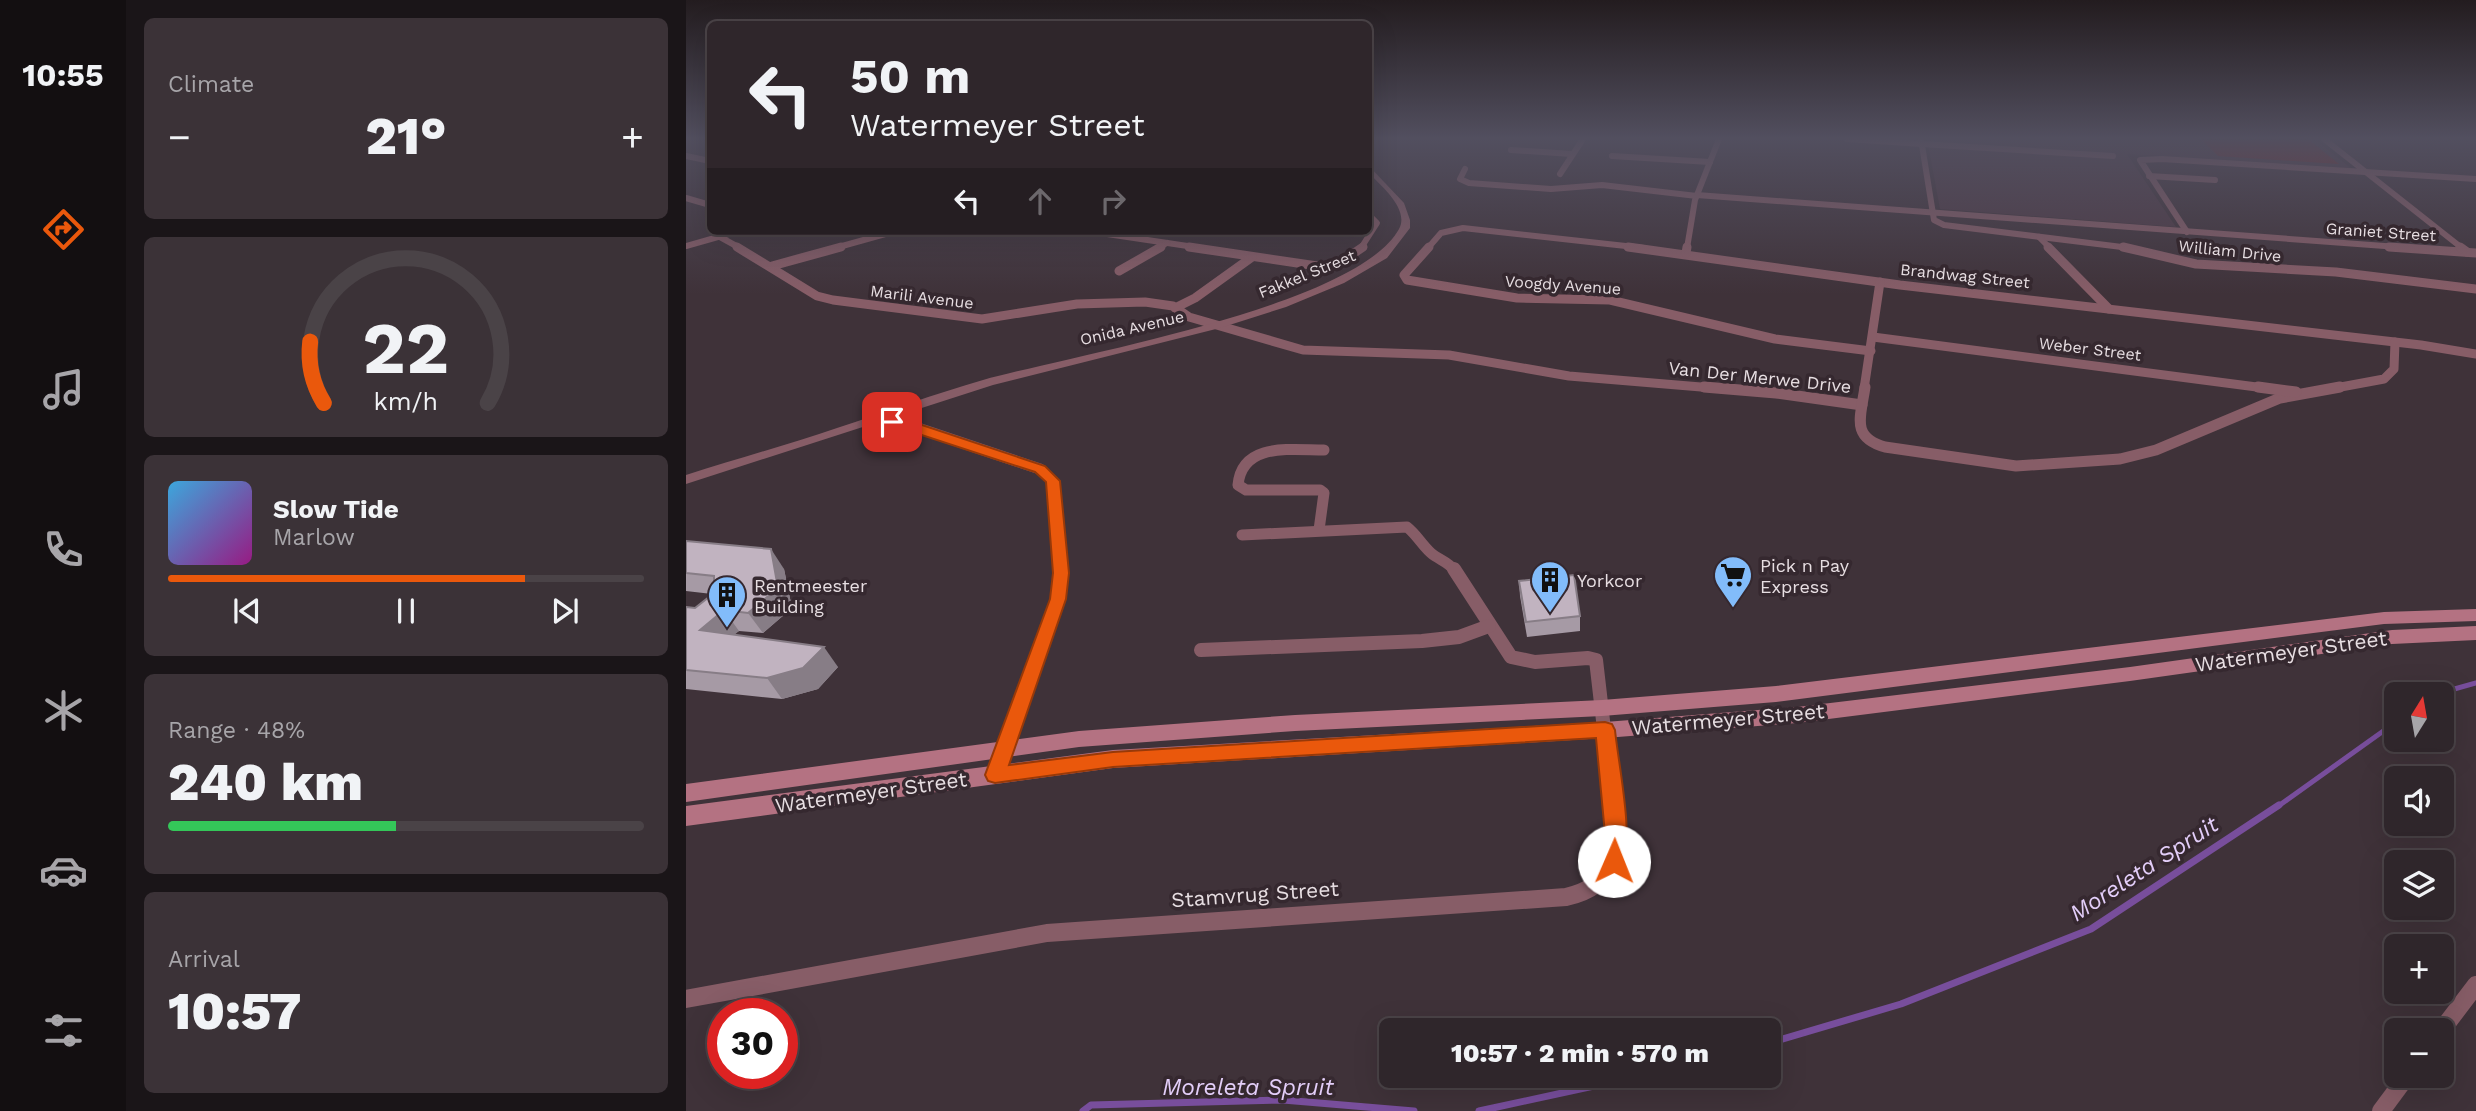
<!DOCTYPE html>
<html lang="en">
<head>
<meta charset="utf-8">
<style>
	body { margin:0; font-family:"Work Sans",sans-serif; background:#3b3237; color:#f1f3f6; height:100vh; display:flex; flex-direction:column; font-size:26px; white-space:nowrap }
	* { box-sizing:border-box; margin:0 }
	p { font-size:23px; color:#a7a5a9 }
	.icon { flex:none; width:38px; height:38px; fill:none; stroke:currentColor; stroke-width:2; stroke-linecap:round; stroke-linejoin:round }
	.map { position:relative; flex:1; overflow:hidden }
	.side { display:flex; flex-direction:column; gap:18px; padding:18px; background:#1a1518; width:560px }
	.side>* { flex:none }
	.hud { position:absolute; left:21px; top:21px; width:665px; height:214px; border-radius:10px; box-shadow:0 7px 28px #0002,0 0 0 2px #4a4347; background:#2f262b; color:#f1f3f6; overflow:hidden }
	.needle { width:46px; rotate:11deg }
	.fabs { position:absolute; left:1698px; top:682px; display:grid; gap:14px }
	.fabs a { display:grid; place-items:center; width:70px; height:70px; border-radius:10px; background:#2f262b; box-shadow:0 7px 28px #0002,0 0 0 2px #4a4347; font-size:35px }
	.speed { position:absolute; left:21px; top:998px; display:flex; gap:14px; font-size:35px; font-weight:700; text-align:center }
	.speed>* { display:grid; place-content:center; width:91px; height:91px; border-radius:50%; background:#2f262b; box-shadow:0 7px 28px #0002,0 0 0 2px #4a4347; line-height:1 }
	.speed .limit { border:10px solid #d22; background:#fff; color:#111 }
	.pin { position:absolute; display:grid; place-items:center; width:60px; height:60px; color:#fff; margin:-30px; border-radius:14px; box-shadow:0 4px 10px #0006 }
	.me { position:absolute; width:77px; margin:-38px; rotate:1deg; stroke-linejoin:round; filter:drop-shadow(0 0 5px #0008) }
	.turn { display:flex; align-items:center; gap:24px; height:147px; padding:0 28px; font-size:32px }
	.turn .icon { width:91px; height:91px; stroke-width:2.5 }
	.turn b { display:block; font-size:49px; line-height:60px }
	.lanes { display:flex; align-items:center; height:66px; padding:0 28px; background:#0003; justify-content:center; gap:35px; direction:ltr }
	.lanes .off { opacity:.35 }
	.big { font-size:52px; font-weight:800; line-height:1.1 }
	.side .card { flex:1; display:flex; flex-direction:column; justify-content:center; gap:10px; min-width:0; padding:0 24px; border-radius:10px; background:#3b3237 }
	.side .dial { align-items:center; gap:0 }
	.dial svg { height:182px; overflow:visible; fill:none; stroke:#4a4347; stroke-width:7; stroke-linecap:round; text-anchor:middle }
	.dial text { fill:#f1f3f6; stroke:none }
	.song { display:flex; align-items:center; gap:21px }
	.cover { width:84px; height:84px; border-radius:10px; background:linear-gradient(135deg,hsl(200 70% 55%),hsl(310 70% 35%)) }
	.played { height:7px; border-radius:4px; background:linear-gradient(90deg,#ea580c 75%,#4a4347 75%) }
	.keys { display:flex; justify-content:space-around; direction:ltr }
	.heat { display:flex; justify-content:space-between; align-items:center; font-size:38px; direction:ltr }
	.charge { height:10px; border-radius:5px; background:linear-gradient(90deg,#34c759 48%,#4a4347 0) }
	.trip { position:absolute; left:693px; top:1018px; width:402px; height:70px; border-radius:10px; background:#2f262b; box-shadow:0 7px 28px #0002,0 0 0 2px #4a4347; font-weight:800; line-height:70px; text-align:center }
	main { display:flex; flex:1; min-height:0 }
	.dock { display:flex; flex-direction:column; width:126px; justify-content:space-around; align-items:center; background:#130f11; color:#a7a5a9 }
	.dock .icon { width:49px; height:49px }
	.dock .active { color:#ea580c }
	.dock b { font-size:32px; color:#f1f3f6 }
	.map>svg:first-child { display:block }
	.built { fill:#4c3843 }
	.green { fill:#772224 }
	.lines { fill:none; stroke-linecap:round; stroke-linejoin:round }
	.stream-far1 { stroke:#784e9c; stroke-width:5 }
	.stream { stroke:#784e9c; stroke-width:7 }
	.minor-far4 { stroke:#875d67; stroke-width:6 }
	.minor-far3 { stroke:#875d67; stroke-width:9 }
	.minor-far2 { stroke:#875d67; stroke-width:11 }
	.minor-far1 { stroke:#875d67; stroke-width:14 }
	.minor { stroke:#875d67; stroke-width:18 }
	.tertiary { fill:#875d67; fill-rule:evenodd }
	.secondary { fill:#b47282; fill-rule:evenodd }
	.wall { fill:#a69aa5 }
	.shaded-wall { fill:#877d86 }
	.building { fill:#c1b3c0; stroke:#877d86; stroke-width:2 }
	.route { fill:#ea580c; stroke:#983908; stroke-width:2 }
	.labels { text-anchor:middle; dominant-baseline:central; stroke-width:7; stroke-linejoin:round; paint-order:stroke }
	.far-street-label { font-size:16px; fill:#e7dee2; stroke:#35282f }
	.street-label { font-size:18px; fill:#e7dee2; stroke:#35282f }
	.poi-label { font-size:18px; fill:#e7dee2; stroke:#35282f; text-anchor:start }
	.near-street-label { font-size:21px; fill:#e7dee2; stroke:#35282f }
	.near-water-label { font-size:23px; font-style:italic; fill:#e3cef9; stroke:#35282f }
</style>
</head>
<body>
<main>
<nav class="dock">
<b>10:55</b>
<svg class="icon active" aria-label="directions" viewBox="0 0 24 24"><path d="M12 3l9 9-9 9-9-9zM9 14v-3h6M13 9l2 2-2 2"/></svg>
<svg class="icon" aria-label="music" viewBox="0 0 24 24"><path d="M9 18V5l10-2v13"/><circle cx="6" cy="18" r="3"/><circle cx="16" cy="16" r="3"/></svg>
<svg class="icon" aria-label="phone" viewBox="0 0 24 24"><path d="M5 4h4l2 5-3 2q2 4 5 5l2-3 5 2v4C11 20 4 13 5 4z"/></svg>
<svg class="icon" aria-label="climate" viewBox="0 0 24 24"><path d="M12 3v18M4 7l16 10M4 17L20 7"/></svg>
<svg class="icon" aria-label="car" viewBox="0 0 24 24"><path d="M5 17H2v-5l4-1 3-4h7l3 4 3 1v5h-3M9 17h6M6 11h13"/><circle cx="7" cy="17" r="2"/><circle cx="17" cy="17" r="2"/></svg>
<svg class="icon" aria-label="filters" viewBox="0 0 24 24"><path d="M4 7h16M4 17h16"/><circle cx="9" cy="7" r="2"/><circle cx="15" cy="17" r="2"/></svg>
</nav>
<section class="side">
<div class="card"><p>Climate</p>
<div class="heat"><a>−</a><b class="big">21°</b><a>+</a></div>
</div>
<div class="card dial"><svg viewBox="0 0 100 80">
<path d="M14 69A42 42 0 1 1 86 69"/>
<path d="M14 69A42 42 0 0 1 8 42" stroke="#ea580c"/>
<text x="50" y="56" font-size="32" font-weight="700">22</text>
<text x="50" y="72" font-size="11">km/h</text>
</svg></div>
<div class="card">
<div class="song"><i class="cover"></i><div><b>Slow Tide</b><p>Marlow</p></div></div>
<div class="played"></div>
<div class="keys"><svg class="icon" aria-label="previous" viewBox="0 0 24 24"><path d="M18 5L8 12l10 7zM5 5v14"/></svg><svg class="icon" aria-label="pause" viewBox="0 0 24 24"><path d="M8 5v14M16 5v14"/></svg><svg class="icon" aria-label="next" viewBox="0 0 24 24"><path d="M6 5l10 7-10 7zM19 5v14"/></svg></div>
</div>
<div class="card"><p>Range · 48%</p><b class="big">240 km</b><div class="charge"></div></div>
<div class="card"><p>Arrival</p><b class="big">10:57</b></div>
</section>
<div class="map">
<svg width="1790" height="1111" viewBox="0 0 1790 1111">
	<rect width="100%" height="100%" fill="#3f3239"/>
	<path class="built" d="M1241,139H1628L1665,168L1441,154L1490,227L1254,209Z"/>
	<path class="green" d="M1515,139H1622L1653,164L1532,156Z"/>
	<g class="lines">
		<g class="stream-far1">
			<path d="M1747,695L1790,683"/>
			<path d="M1591,807L1710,722"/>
		</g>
		<g class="stream">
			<path d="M1083,1043L1215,1004L1405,929L1593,805"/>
			<path d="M397,1111L405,1105L597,1100L728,1111"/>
			<path d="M793,1111L954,1076"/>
		</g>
		<g class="minor-far4">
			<path d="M1161,139L1236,144"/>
			<path d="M1235,139L1248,220L1258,225L1444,248"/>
			<path d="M1638,139L1776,248"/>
			<path d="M1236,144L1427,156"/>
			<path d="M825,150L886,154"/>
			<path d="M0,156L24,161"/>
			<path d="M926,156L1024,162"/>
			<path d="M779,169L774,179L783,183L865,189L916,185L1011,196"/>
			<path d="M874,174L897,139"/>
			<path d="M1463,176L1529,180"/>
			<path d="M1011,195L1726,248"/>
			<path d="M0,198L24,205"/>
			<path d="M401,231L515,248"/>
			<path d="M1501,232L1454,160L1476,159L1790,179"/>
			<path d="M34,237L54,248"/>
			<path d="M1353,237L1364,248"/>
			<path d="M0,246L53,231"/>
			<path d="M149,248L210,231"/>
			<path d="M472,248L481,243"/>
			<path d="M675,248L691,223L682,214"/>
			<path d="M742,248L755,233L777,228L958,248"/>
			<path d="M1001,248L1009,200L1033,139"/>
		</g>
		<g class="minor-far3">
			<path d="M51,247L131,296L147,300L296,319L391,304L459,302L487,306L503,317L617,350L763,355L883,376L1039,389"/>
			<path d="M503,247L638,267L655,262L677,247"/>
			<path d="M743,247L718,275L721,280L831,298L924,300L1089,339L1185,351"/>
			<path d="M942,247L1214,285L1735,345L1790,354"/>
			<path d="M1362,247L1423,309"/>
			<path d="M1437,247L1510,264L1650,272L1790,289"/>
			<path d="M1703,247L1790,253"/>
			<path d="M1774,247L1781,252"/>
			<path d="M1000,253L1001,247"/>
			<path d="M86,266L155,247"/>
			<path d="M433,271L475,247"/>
			<path d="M489,308L509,298L566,257"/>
			<path d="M1187,337L1586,389"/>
			<path d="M1178,389L1194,282"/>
			<path d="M1644,389L1698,379L1708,369L1709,342"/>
		</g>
		<g class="minor-far2">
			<path d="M1018,387L1090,393L1176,405"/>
			<path d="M1179,387C1175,416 1164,437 1199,447L1330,466L1434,459L1470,450L1594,398L1654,387"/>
			<path d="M1572,387L1610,392"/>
			<path d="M187,420L220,424L354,469L367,481L375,571"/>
			<path d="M633,530L638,493L634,490H560L552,485C556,442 605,450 638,450"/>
			<path d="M556,535L721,527C731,535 736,545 745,553C753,560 763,562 769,571"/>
		</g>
		<g class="minor-far1">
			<path d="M768,569L825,657L849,662L902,658L910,660L927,807"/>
			<path d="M515,650L736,641L773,637L803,626"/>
			<path d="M309,775L372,599L375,569"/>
		</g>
		<g class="minor">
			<path d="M0,999L361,933L880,897C933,885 932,850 927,805"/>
			<path d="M1755,1031L1790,985"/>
			<path d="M1695,1111L1721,1076"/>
		</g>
		<path class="tertiary" d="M682,165L718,203L724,220V228L701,258L658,283L600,307L534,328L307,385L0,484V475C50,459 101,445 151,428C200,412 248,394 297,380C386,355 670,307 713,229C724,209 694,185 682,172Z"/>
		<g class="secondary">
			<path d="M1790,609V621L1698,624L1090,702L916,716L609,731L393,747L0,802V784L393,731L609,715L916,700L1090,686L1698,612Z"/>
			<path d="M1790,626V640L1706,644L1444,681L1111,723L919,738L427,768L0,826V806L427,750L919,722L1111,707L1444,667L1706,630Z"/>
		</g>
	</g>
	<g class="wall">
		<path d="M0,541L98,569L106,608L77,633L53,631L48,634L152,667L132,689L96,699L0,689V607L9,608L26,594L0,591Z"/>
		<path d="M833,581L894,616V631L841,637L834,596Z"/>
	</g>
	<g class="shaded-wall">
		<path d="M85,549L98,569L106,608L77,633L62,613Z"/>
		<path d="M38,610L53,631L30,650L14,630Z"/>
		<path d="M138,647L152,667L132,689L96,699L81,678Z"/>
	</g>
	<g class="building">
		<path d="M0,541L85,549L92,588L62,613L38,610L14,630L138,647L117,668L81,678L0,670V607L9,608L28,593V576L0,573Z"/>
		<path d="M888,575L894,616L840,622L833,581Z"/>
	</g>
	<linearGradient id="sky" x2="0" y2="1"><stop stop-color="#231c1f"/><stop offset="0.47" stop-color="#524f5f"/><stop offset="1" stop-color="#524f5f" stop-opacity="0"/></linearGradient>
	<rect width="1790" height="294" fill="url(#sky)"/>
	<path class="route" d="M206,418L224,421L359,466L374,481L383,573L380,599L323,765L427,752L919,722L926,724L929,730C932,762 949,841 936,868L928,871L920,868L917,861L919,834L910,738L427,767L309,783L302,781L299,775L364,599L367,573L360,482L349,472L202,424V419Z"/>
	<defs>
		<symbol id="supermarket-pin" viewBox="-11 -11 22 30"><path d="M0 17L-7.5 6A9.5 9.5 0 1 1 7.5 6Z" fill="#82bcfa" stroke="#35282f"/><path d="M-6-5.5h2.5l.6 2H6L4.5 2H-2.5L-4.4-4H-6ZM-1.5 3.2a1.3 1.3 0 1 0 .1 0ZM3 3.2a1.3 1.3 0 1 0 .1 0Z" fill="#111"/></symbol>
		<symbol id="building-pin" viewBox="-11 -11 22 30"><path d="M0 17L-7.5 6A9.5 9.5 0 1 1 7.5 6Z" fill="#82bcfa" stroke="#35282f"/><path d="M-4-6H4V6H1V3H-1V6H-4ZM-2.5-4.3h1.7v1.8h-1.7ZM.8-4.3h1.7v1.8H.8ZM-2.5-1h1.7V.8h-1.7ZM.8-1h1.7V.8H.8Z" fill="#111"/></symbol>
	</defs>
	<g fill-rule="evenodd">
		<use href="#supermarket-pin" x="1025" y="553" width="44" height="60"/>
		<use href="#building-pin" x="842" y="558" width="44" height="60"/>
		<use href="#building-pin" x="19" y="573" width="44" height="60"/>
	</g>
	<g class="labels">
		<g class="far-street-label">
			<text transform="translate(1695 232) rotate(4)">Graniet Street</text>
			<text transform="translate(1544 251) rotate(6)">William Drive</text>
			<text transform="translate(621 274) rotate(-22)">Fakkel Street</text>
			<text transform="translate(1279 276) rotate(6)">Brandwag Street</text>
			<text transform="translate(877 285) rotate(4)">Voogdy Avenue</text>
			<text transform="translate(236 297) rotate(7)">Marili Avenue</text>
			<text transform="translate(446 328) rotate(-13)">Onida Avenue</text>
			<text transform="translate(1404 349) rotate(7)">Weber Street</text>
		</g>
		<g class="street-label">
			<text transform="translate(1074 377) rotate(6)">Van Der Merwe Drive</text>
		</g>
		<g class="poi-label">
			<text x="1074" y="565">Pick n Pay<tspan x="1074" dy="21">Express</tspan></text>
			<text x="891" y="580">Yorkcor</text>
			<text x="68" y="585">Rentmeester<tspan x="68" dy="21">Building</tspan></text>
		</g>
		<g class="near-street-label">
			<text transform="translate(1605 651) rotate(-8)">Watermeyer Street</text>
			<text transform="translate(1042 719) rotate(-5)">Watermeyer Street</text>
			<text transform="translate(185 792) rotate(-8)">Watermeyer Street</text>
			<text transform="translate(569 894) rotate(-4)">Stamvrug Street</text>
		</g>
		<g class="near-water-label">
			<text transform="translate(1458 869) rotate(-33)">Moreleta Spruit</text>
			<text x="562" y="1087">Moreleta Spruit</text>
		</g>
	</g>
</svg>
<div class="fabs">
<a><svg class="needle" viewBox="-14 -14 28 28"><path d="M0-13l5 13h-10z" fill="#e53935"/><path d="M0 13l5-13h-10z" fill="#a7a5a9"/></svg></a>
<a><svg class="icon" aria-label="sound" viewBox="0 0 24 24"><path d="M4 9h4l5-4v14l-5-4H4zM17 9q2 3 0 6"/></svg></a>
<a><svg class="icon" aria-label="layers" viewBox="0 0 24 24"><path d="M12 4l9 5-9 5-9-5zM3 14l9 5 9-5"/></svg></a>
<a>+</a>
<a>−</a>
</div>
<div class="speed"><div class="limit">30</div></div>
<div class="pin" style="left:206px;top:422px;background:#d93025"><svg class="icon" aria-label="arrive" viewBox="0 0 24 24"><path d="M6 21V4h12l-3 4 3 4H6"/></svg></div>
<svg class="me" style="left:928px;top:861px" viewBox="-20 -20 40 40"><circle r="19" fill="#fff"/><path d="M0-13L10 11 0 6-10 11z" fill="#ea580c"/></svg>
<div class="trip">10:57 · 2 min · 570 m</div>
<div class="hud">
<div class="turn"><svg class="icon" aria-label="left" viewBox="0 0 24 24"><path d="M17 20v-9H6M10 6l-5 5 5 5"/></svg><div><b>50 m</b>Watermeyer Street</div></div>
<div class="lanes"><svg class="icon" aria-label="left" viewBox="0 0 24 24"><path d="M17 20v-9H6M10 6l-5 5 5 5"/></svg><svg class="icon off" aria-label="ahead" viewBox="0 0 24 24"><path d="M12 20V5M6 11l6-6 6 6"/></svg><svg class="icon off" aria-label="right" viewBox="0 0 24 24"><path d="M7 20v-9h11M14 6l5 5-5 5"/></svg></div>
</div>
</div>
</main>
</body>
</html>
